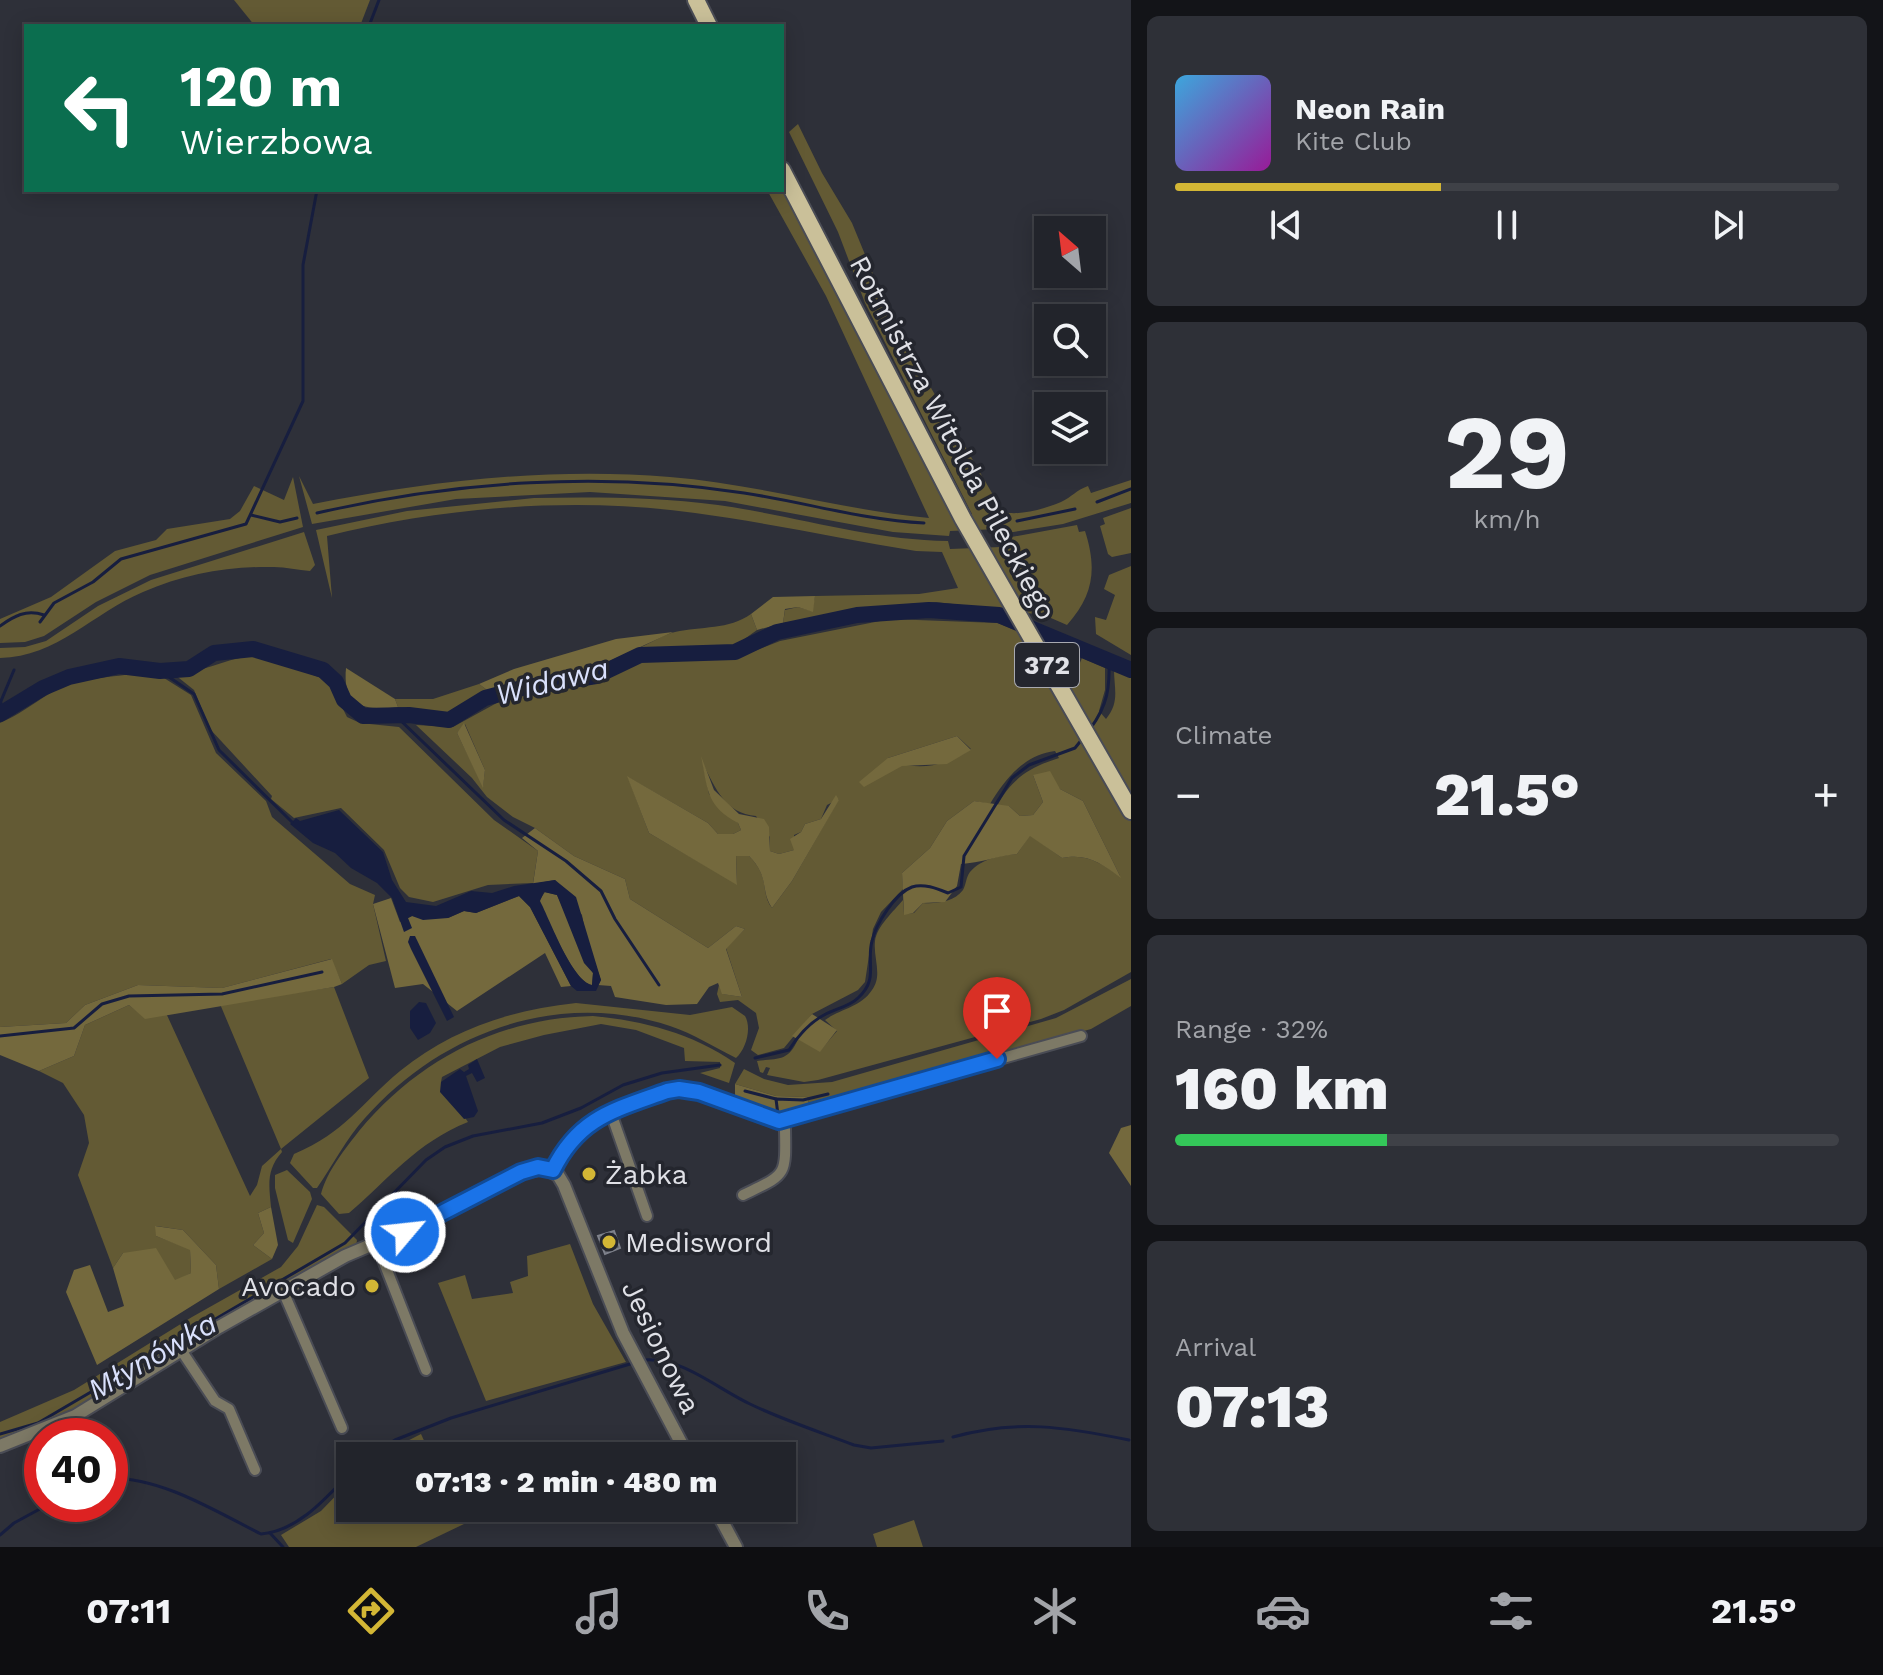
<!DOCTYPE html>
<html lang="en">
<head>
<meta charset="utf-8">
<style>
	body { margin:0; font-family:"Work Sans",sans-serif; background:#2e3037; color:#f1f3f6; height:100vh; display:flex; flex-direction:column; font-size:30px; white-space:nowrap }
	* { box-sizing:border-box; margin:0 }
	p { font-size:26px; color:#a2a4a9 }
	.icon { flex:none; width:44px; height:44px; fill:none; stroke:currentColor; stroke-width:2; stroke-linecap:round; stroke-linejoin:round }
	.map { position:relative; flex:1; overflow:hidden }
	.panel { display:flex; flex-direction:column; gap:16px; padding:16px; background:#131418; width:752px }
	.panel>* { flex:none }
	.top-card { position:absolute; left:24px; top:24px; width:760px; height:168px; border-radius:0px; box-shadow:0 4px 20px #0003,0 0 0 2px #3f4147; background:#0b6e4f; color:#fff; overflow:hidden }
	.needle { width:52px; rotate:332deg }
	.fabs { position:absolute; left:1034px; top:216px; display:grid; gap:16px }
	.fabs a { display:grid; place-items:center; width:72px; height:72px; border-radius:0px; background:#22242b; box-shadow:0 4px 20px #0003,0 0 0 2px #3f4147; font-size:40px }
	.speed { position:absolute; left:24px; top:1418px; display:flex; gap:16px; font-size:40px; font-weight:700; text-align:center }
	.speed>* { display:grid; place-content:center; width:104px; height:104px; border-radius:50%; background:#22242b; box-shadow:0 4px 20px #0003,0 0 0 2px #3f4147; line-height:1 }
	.speed .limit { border:12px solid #d22; background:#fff; color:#111 }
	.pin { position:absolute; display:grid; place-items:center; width:68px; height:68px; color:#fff; margin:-82px -34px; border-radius:50% 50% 50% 0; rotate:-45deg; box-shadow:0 0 8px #0007 }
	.pin .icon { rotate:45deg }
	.me { position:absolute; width:88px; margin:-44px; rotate:62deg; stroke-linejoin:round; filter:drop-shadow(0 0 6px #0008) }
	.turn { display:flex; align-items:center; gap:28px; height:168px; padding:0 24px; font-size:36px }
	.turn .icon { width:104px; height:104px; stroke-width:2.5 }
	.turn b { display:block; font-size:56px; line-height:68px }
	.big { font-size:60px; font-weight:800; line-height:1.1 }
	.panel .widget { flex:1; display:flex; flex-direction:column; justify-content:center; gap:12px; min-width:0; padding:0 28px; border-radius:12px; background:#2e3037 }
	.panel .dial { align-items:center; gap:0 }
	.dial b { font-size:104px; line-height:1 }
	.song { display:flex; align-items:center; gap:24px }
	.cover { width:96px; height:96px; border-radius:12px; background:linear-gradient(135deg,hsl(200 70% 55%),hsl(300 70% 35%)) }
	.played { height:8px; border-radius:4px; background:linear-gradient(90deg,#d3b635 40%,#3f4147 40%) }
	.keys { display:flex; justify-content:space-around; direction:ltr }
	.heat { display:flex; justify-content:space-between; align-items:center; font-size:44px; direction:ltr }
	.charge { height:12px; border-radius:6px; background:linear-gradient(90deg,#34c759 32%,#3f4147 0) }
	.trip { position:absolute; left:336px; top:1442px; width:460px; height:80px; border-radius:0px; background:#22242b; box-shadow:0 4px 20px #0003,0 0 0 2px #3f4147; font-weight:800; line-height:80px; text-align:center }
	.dock { display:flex; height:128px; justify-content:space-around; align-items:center; background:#0e0e11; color:#a2a4a9 }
	.dock .icon { width:56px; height:56px }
	.dock .selected { color:#d3b635 }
	.dock b { font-size:36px; color:#f1f3f6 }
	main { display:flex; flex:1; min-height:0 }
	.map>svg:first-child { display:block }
	.green { fill:#635a34; fill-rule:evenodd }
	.forest { fill:#74693d }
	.water { fill:#171e3f; fill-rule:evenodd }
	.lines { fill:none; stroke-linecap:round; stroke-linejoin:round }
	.stream { stroke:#171e3f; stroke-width:3 }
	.river { stroke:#171e3f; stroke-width:16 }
	.building { fill:#555861; stroke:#7f828c; stroke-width:2 }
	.minor-casing { stroke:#4a4c55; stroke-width:14 }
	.tertiary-casing { stroke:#4a4c55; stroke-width:16 }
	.primary-casing { stroke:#4a4c55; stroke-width:20 }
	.minor { stroke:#7d7966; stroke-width:10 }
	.tertiary { stroke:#7d7966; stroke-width:12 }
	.primary { stroke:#cac099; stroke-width:16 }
	.route-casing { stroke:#114b97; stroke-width:20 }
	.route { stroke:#1a73e8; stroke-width:14 }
	.poi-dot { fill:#d3b635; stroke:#24262e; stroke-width:3 }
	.labels { text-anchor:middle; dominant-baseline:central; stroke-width:7; stroke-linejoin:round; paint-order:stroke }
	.shield { fill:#24262e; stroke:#a8a9b0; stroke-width:2 }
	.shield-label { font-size:26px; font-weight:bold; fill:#e0e1e7 }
	.street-label { font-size:28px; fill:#e0e1e7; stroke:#24262e }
	.poi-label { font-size:28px; fill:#e0e1e7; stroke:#24262e; text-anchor:start }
	.water-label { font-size:30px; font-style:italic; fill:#dae1fc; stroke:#24262e }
</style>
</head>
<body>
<main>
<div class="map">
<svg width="1131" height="1547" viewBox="0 0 1131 1547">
	<rect width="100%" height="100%" fill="#2e3039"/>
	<g class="green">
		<path d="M234,0H370L360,26H255Z"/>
		<path d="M798,124L822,173L852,223L885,303L916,362L1003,512C1020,516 1044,509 1061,502C1072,497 1076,490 1088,486L1091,493L1131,480V503L1063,524L1001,534L1000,529L950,531L949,536L893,532L725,501L590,492L456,499L312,524L299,476L313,504C431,481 550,467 670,477C757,484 842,510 929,518L826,296L767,190H782V186L955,523L972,514L865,303L838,232L789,132Z"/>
		<path d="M293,477L303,527L150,575L96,602L44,636L25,642L0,643V619L51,597L115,551L156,540L167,529L230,519L240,511L254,486L284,500Z"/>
		<path d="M534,498C595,497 657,497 718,505C795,516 870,540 948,541L950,549L1001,547V539L1077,525L1079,532L1085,531C1097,568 1094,595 1067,625L1044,615L936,602L857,608L823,619L783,623L785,610L798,607L812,611L815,596L919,594L958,588L942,552L916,551C842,539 769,523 695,513C574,496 445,507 327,536L332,598L316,530L407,511Z"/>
		<path d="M1131,508V553L1112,557L1108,554L1100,526L1105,524L1103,518Z"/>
		<path d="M304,532L315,565L310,571C298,570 286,567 274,567C228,566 185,574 143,592C93,613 57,657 0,658V648L25,647L46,641L98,606L151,580Z"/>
		<path d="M1131,566V655L1096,634L1095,617L1106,620L1115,595L1104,589L1109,575Z"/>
		<path d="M751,614L757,630L736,645L639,648C651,643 663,635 675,632C701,626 729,630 751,614Z"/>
		<path d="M890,619L998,623L1058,649L1056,656L1079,665L1082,658L1105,668V690L1099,711L1106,719C1120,702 1114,689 1114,669L1131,674V972L1064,1010L1041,1019L818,1080L804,1082L767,1075L770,1068L766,1067L763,1073L760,1072L757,1061C779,1058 788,1062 798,1039L820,1051L837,1031L825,1020C840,1009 861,1007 872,990C883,975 873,958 875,941C877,926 894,911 903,900L904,914L914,913L923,903C936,904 954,902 963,890C966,885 966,877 970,872C981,859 1001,855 1017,854L1030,835L1062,858C1087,853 1100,863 1120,876L1083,801L1033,775L1043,802L1033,815L1020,816L1009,806H997C1012,778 1030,767 1059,758L1055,751C1024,755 1005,779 990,804L974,801L947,821L930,848L902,873L903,889L881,912L873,929L865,982L858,990L812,1014L784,1048L758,1055L751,1050L759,1028L756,1013L738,1000L720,1002L717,994L719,985L723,994L742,997L726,948L745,929L736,926L708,948L630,899L625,879L574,856L535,828L513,817L487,797L472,778L416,725L453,727L504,699L535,691L601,683L632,664L648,660L736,658L780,641ZM465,724L485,770L483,786L457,733ZM957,736L971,749C947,766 914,773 888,758ZM703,764C716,789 725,813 756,816L770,837V851L779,854L794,850V835L801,832L805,824L821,819L827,805L839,799L792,881L772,908C760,893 771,878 749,856L736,855L737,884L649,833L628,777L708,823L718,834H733L741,830L738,823L709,794Z"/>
		<path d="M250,656L268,658L329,681L347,717L360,723L399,727L494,820L538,851L533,883L488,885L433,902L409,897L400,888L384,850L341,808L294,818L271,799L272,796L210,729L194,690L174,674C200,673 223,660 250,656Z"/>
		<path d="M135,674L164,678L191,695L216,753L266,801L272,817L350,884L375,895L373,904L386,961L369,965L342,984L331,959L222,988L138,985L85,1005L66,1023L0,1027V723C19,715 32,704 49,694C72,679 108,677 135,674Z"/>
		<path d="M479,684L487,690C473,698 453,718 436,715C423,712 412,708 398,707L395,699H433Z"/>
		<path d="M1131,979V1006L1091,1029L810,1108L807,1097L776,1096L735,1084L744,1069L764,1079L788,1085L832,1082L1056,1018Z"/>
		<path d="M334,987L369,1078L281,1149L282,1152C266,1170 269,1185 271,1207L258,1213L264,1233L253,1245L272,1259L219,1289L216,1265L183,1230L156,1226V1236L190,1249L191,1273L176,1281L123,1253L113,1268L78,1175L89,1143L84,1115L63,1083L39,1071L74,1056L85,1025L129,1005L145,1018L166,1013L250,1196L257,1185L262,1166L281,1149L220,1004Z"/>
		<path d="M576,1003L690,1015L732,1007L745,1016C752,1028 746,1049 736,1058C714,1047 694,1034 670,1026C559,989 441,1032 365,1118C346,1139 333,1165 317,1188H313L290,1163L294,1154C346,1132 359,1105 400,1071C452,1029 511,1010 576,1003Z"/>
		<path d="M593,1016C644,1021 692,1033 735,1063L729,1083L700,1073L720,1068V1062L685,1061L684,1048L636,1030L601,1024L544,1035L500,1047L442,1077L441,1082L468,1122C416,1143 390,1178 349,1213L339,1214L321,1194C327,1171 345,1149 359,1131C419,1059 499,1018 593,1016Z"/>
		<path d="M287,1170L310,1192L312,1199L293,1243L288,1240L275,1188V1175Z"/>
		<path d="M317,1205L324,1207L357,1240L356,1246L60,1419L0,1441V1422L74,1390L192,1317L281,1267L298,1246Z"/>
		<path d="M570,1244L593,1304L626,1362L486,1401L438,1283L465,1275L472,1299L513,1293L510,1282L528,1276L527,1256Z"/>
		<path d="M421,1434L431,1456H378Z"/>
		<path d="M350,1481V1508H457L464,1524L416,1547H289L281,1535L321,1511Z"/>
		<path d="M914,1520L923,1547H877L873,1534Z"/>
	</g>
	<g class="forest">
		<path d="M815,596L813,612L798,607L785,609L783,623L757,630L751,614L773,597Z"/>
		<path d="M673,632L590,670H569L487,690L479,684L514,669L616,639Z"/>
		<path d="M346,668L395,699L398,707C366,711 342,707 346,668Z"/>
		<path d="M464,723L485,770L483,788L457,733Z"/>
		<path d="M957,736L971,750L947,764L902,766L864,787L859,782L888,758Z"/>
		<path d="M701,756L714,790L739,814L764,819L769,827L770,851L779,854L794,850L790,839L801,832L805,824L821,819L836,795L839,800L792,881L772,908C760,891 770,877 749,856H736L737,885L649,833L627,776L708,823L718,834H733L741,830L738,823C706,806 708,790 701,756Z"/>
		<path d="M1050,771L1060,789L1083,801L1121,878C1101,863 1087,853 1062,858L1030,836L1017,854C997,856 980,863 961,864L957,886L945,902L923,903L913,913L904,915L902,873L930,848L947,821L974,801L1009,806L1020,816L1033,815L1043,802L1033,775Z"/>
		<path d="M535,828L574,856L625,879L630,899L708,948L736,926L745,929L726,949L742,997L722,994L718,983L709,987L697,1004L666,1005L615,997L611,986L598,985L601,980L586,937L582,915L555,880L533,884L538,851L522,838Z"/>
		<path d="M545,892L557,895L593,973L592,985C573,982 549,920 539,901Z"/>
		<path d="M519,896L530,907L571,986L561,987L545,953L457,1011L423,984L395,988L373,904L391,898L400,922L412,916L448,918L464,911L476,913Z"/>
		<path d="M332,959L342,984L334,987L145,1019L129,1005L85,1025L74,1056L39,1071L0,1055V1027L66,1023L85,1005L138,985L222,988Z"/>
		<path d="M812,1014L837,1030L820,1052L792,1036Z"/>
		<path d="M735,1084L776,1096L807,1097L810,1108L775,1114L735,1099Z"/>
		<path d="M1131,1125V1186L1109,1153L1121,1128Z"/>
		<path d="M271,1207L278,1245L272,1259L253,1245L264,1233L258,1213Z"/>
		<path d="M155,1226L183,1230L216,1265L219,1289L97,1365L66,1292L74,1270L90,1265L108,1312L124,1306L113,1268L123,1253L156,1248L175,1280L191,1273L190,1250L156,1236Z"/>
	</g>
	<g class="water">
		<path d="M339,810L383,852L392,880L406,902L436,906L471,891L492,893L514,886L555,880L576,897L601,980L596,991H577L571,986L530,907L519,896L476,913L464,911L448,918L423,920L412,916L408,918L412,928L404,932L392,898L377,883L351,868L335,853L313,843L290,824L296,818L300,821ZM544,892L557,895L584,963L593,973L592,985C572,981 550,920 540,901Z"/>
		<path d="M410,936H415L454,1017L447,1021L411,949L408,942Z"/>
		<path d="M419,1002L426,1003L436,1023L430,1033L418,1040L410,1028V1011Z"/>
		<path d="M477,1059L485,1078L477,1082L472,1073L466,1076L478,1111L474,1117L464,1119L440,1092L441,1082L460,1069L464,1072L469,1069L468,1065Z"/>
	</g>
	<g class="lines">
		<g class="stream">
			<path d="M369,26L379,0"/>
			<path d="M1097,502L1131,489"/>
			<path d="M317,513C456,481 603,471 744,493C804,502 863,520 924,523"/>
			<path d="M251,515L280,522L297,518"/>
			<path d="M1017,521L1075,509"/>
			<path d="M40,622L54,603L93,582L121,559L246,524L303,401V265L317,190"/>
			<path d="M0,626C14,616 26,609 44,615"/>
			<path d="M160,671L194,694L219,750L292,822"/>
			<path d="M0,714L1,701L14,670"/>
			<path d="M397,717L504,820L566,861L601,891L615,919L659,985"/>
			<path d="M1090,729C1108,705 1110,687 1109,658"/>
			<path d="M0,1036L74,1028L102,1004L129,996L222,994L322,972"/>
			<path d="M755,1058L789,1050C798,1036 809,1023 824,1015C834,1009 849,1007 858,998C879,979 866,963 872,941C876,924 895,893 912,887C924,883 938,889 948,893L961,887L964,856L1012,778L1029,765L1075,748L1083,738"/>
			<path d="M745,1091L776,1099"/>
			<path d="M778,1115L776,1099L803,1100L828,1094"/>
			<path d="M644,1360C682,1357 716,1388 750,1404C783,1420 820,1432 854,1445L871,1448L943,1441"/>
			<path d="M0,1434L38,1423L345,1243L426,1160L445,1147L473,1136L542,1123L581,1108L623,1085L662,1073L720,1065"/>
			<path d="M953,1437C1018,1419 1065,1427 1129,1440"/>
			<path d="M369,1456L395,1440L451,1418L630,1364"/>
			<path d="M110,1478C163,1478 215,1511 261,1534C298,1531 326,1498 350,1473"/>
			<path d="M270,1533L283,1547"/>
			<path d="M0,1535L14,1523L49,1504"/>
		</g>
		<path class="river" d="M0,714L43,688L69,677L119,666L160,671L189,669L214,653L253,649L323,670L336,682L344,700L363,716L409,715L449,720L485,698L522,688L596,676L640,655L735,652L777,632L857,615L929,610L999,615L1131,670"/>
	</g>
	<path class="building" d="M614,1231L620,1248L605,1254L598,1236Z"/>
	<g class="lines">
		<defs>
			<g id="minor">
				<path d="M611,1113L647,1216"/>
				<path d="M553,1170C579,1117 615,1110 667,1091L679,1089L699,1092L779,1121L1081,1036"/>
				<path d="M743,1195C786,1174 786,1178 785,1129L779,1121"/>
				<path d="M376,1242L426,1370"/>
				<path d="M283,1291L342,1428"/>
				<path d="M181,1350L215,1401L229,1409L255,1470"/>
			</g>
			<g id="tertiary">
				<path d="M0,1446L75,1416L219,1327L345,1256L418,1225L521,1172L545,1168L558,1175L564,1185L623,1333L688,1456"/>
				<path d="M715,1508L736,1547"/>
			</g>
			<g id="primary">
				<path d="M696,0L709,26"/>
				<path d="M782,170L963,519L1131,811"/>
			</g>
		</defs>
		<use href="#minor" class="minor-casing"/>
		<use href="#tertiary" class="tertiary-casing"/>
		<use href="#primary" class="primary-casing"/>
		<use href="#minor" class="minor"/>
		<use href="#tertiary" class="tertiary"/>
		<use href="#primary" class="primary"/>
	</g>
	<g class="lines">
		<defs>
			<path id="route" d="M405,1232L521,1172L538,1167L553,1170C579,1117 615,1110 667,1091L679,1089L699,1092L779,1121L997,1059"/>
		</defs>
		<use href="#route" class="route-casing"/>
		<use href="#route" class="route"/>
	</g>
	<g class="poi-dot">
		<circle cx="589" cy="1174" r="8"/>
		<circle cx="609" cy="1242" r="8"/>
		<circle cx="372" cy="1286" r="8"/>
	</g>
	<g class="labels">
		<rect class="shield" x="1015" y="643" width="64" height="44" rx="6"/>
		<g class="shield-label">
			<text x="1047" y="665">372</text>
		</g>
		<g class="street-label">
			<text transform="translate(953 438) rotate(62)">Rotmistrza Witolda Pileckiego</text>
			<text transform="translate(661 1347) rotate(64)">Jesionowa</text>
		</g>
		<g class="poi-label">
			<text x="605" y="1174">Żabka</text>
			<text x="625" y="1242">Medisword</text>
			<text x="356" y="1286" text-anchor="end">Avocado</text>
		</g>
		<g class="water-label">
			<text transform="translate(552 681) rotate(-14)">Widawa</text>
			<text transform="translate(152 1356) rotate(-30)">Młynówka</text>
		</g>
	</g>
</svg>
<div class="fabs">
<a><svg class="needle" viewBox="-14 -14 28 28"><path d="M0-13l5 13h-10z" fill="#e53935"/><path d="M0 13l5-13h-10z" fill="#a2a4a9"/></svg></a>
<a><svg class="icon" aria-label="search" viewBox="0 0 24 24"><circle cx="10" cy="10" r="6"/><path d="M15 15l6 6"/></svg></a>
<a><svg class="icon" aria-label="layers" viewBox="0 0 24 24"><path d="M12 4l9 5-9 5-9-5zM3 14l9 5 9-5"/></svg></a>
</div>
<div class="speed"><div class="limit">40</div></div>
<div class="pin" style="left:997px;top:1059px;background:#d93025"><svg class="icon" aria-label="arrive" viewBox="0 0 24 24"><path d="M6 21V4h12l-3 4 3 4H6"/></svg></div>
<svg class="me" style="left:405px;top:1232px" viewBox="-20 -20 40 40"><circle r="17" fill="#1a73e8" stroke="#fff" stroke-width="3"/><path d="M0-11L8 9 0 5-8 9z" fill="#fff"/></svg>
<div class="trip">07:13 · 2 min · 480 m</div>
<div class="top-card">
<div class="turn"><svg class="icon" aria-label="left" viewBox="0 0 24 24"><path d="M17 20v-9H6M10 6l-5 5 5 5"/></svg><div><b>120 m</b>Wierzbowa</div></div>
</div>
</div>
<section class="panel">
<div class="widget">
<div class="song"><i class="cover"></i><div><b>Neon Rain</b><p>Kite Club</p></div></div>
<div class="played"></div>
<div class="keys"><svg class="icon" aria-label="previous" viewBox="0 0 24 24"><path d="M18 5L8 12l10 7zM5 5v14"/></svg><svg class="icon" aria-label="pause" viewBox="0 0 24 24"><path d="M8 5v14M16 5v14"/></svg><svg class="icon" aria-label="next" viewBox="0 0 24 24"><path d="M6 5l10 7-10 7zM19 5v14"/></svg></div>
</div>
<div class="widget dial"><b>29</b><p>km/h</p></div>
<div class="widget"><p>Climate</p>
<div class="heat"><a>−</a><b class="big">21.5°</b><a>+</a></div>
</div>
<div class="widget"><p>Range · 32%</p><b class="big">160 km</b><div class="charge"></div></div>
<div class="widget"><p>Arrival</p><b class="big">07:13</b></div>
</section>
</main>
<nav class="dock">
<b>07:11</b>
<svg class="icon selected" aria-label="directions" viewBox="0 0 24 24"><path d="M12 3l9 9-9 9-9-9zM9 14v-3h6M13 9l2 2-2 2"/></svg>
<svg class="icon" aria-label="music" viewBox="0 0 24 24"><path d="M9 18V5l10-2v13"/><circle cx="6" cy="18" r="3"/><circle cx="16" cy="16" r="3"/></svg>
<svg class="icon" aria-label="phone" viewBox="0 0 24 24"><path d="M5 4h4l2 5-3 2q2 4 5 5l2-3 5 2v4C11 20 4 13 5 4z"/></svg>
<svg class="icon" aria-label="climate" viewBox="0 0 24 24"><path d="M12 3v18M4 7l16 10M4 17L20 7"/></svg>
<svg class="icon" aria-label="car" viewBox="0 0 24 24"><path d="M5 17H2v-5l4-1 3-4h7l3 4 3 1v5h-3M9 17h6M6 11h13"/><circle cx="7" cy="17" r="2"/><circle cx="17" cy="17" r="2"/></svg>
<svg class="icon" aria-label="filters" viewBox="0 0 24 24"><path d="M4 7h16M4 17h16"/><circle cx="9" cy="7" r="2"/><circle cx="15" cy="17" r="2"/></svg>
<b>21.5°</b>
</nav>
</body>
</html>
